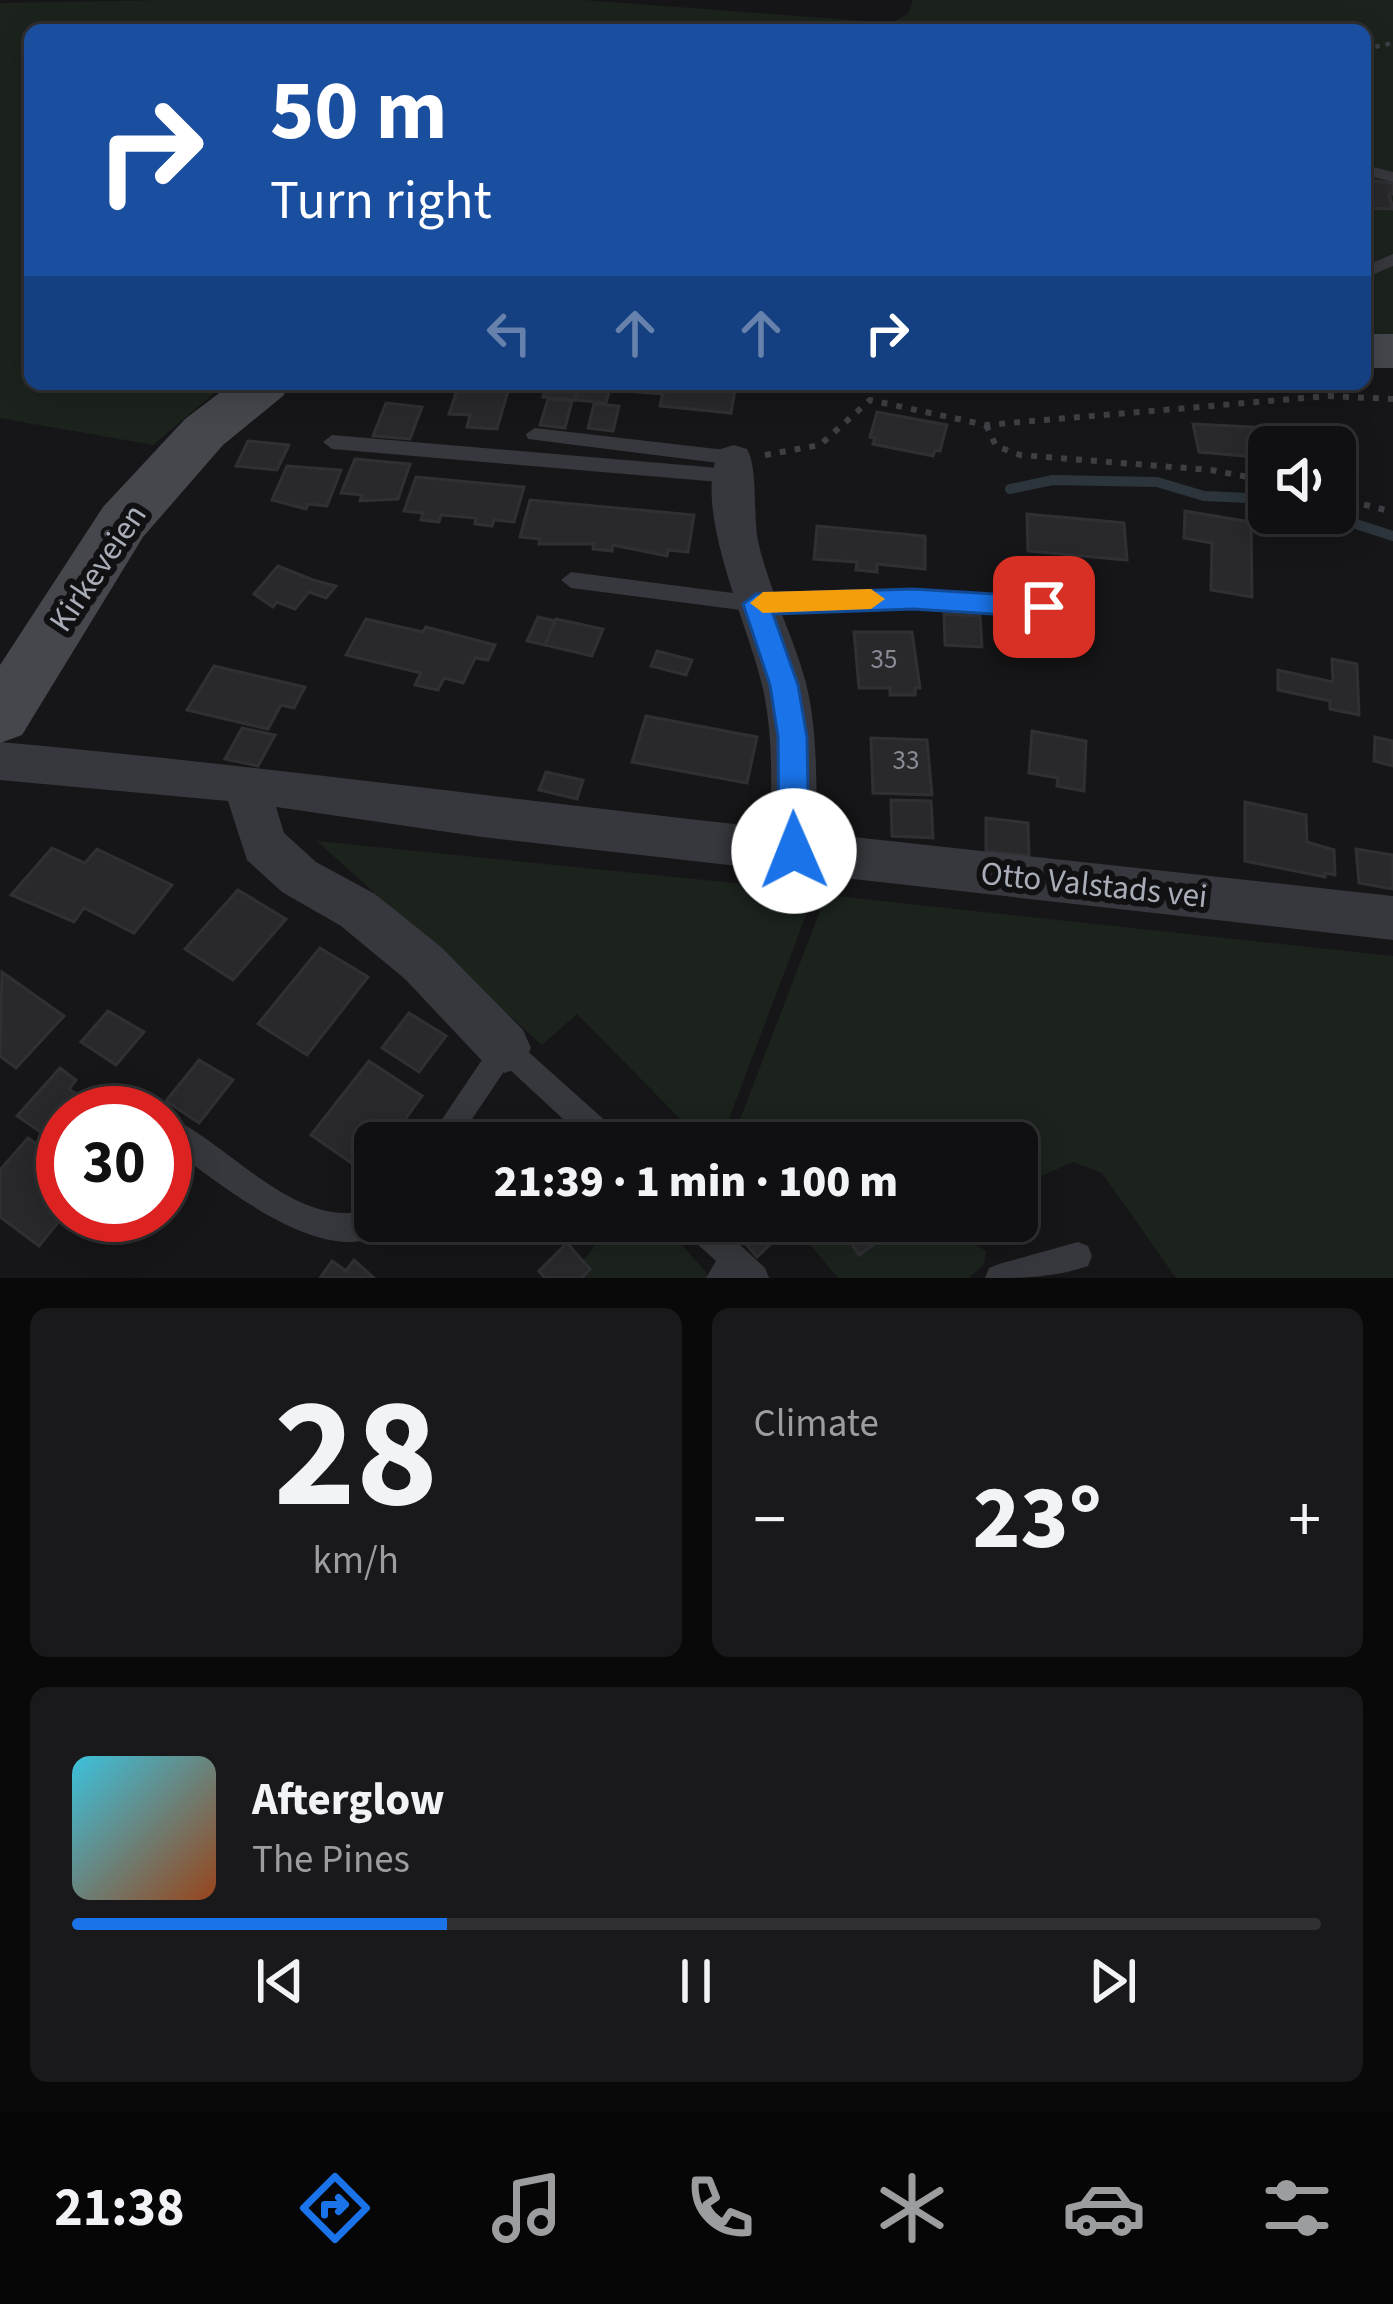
<!DOCTYPE html>
<html lang="en">
<head>
<meta charset="utf-8">
<style>
	body { margin:0; font-family:"Source Sans 3",sans-serif; background:#19191b; color:#f1f3f6; height:100vh; display:flex; flex-direction:column; font-size:45px; white-space:nowrap }
	* { box-sizing:border-box; margin:0 }
	p { font-size:39px; color:#9c9d9f }
	.icon { flex:none; width:66px; height:66px; fill:none; stroke:currentColor; stroke-width:2; stroke-linecap:round; stroke-linejoin:round }
	.map { position:relative; height:1278px; overflow:hidden }
	.panel { display:flex; flex-direction:column; gap:30px; padding:30px; background:#09090a; flex:1 }
	.panel>* { flex:none }
	.top-card { position:absolute; left:24px; top:24px; width:1347px; height:366px; border-radius:18px; box-shadow:0 6px 30px #0003,0 0 0 3px #303032; background:#1a4fa0; color:#fff; overflow:hidden }
	.fabs { position:absolute; left:1248px; top:426px; display:grid; gap:24px }
	.fabs a { display:grid; place-items:center; width:108px; height:108px; border-radius:18px; background:#101012; box-shadow:0 6px 30px #0003,0 0 0 3px #303032; font-size:60px }
	.speed { position:absolute; left:36px; top:1086px; display:flex; gap:24px; font-size:60px; font-weight:700; text-align:center }
	.speed>* { display:grid; place-content:center; width:156px; height:156px; border-radius:50%; background:#101012; box-shadow:0 6px 30px #0003,0 0 0 3px #303032; line-height:1 }
	.speed .limit { border:18px solid #d22; background:#fff; color:#111 }
	.pin { position:absolute; display:grid; place-items:center; width:102px; height:102px; color:#fff; margin:-51px; border-radius:24px; box-shadow:0 6px 18px #0006 }
	.me { position:absolute; width:132px; margin:-66px; rotate:359deg; stroke-linejoin:round; filter:drop-shadow(0 0 9px #0008) }
	.turn { display:flex; align-items:center; gap:42px; height:252px; padding:0 48px; font-size:54px }
	.turn .icon { width:156px; height:156px; stroke-width:2.5 }
	.turn b { display:block; font-size:84px; line-height:102px }
	.lanes { display:flex; align-items:center; height:114px; padding:0 48px; background:#0003; justify-content:center; gap:60px; direction:ltr }
	.lanes .off { opacity:.35 }
	.big { font-size:90px; font-weight:800; line-height:1.1 }
	.panel .tile { flex:1; display:flex; flex-direction:column; justify-content:center; gap:18px; min-width:0; padding:0 42px; border-radius:18px; background:#19191b }
	.panel .dial { align-items:center; gap:0 }
	.dial b { font-size:156px; line-height:1 }
	.song { display:flex; align-items:center; gap:36px }
	.cover { width:144px; height:144px; border-radius:18px; background:linear-gradient(135deg,hsl(190 70% 55%),hsl(20 70% 35%)) }
	.played { height:12px; border-radius:6px; background:linear-gradient(90deg,#1a73e8 30%,#303032 30%) }
	.keys { display:flex; justify-content:space-around; direction:ltr }
	.heat { display:flex; justify-content:space-between; align-items:center; font-size:66px; direction:ltr }
	.panel .tiles { flex:1; display:grid; gap:30px; grid-template-columns:1fr 1fr }
	.tile:last-child { grid-column:span 2 }
	.trip { position:absolute; left:354px; top:1122px; width:684px; height:120px; border-radius:18px; background:#101012; box-shadow:0 6px 30px #0003,0 0 0 3px #303032; font-weight:800; line-height:120px; text-align:center }
	.menu { display:flex; height:192px; justify-content:space-around; align-items:center; background:#060607; color:#9c9d9f }
	.menu .icon { width:84px; height:84px }
	.menu .on { color:#1a73e8 }
	.menu b { font-size:54px; color:#f1f3f6 }
	.map>svg:first-child { display:block }
	.green { fill:#1c231d }
	.lines { fill:none; stroke-linecap:round; stroke-linejoin:round }
	.stream { stroke:#2c353c; stroke-width:10 }
	.building { fill:#29292c; stroke:#303034; stroke-width:3 }
	.path-far1 { stroke:#3d3f44; stroke-width:4.5; stroke-dasharray:4.5 6; stroke-linecap:butt }
	.path { stroke:#3d3f44; stroke-width:6; stroke-dasharray:6 9; stroke-linecap:butt }
	.lane { fill:#37383d; fill-rule:evenodd }
	.street { fill:#37383d; fill-rule:evenodd }
	.secondary { fill:#45474d; fill-rule:evenodd }
	.route { fill:#1a73e8; stroke:#114b97; stroke-width:3 }
	.slow { fill:#f59e0b }
	.labels { text-anchor:middle; dominant-baseline:central; stroke-width:12; stroke-linejoin:round; paint-order:stroke }
	.number-label { font-size:27px; fill:#888b94 }
	.street-label { font-size:33px; fill:#a8adb8; stroke:#111113 }
</style>
</head>
<body>
<div class="map">
<svg width="1393" height="1278" viewBox="0 0 1393 1278">
	<rect width="100%" height="100%" fill="#161618"/>
	<g class="green">
		<path d="M169,0H583L891,23L908,14L913,0H1393V336L1365,335V30H30V384H225L153,445L0,418V3Z"/>
		<path d="M317,841L815,891L720,1143H704L577,1014L542,1045Z"/>
		<path d="M826,895L1393,956V1278H1176L1102,1173L1073,1162L1017,1187V1143H731Z"/>
		<path d="M615,1221H661L711,1278H569Z"/>
		<path d="M790,1221H933L986,1251L984,1264L969,1278H838Z"/>
	</g>
	<g class="lines">
		<g class="stream">
			<path d="M1010,489L1053,480L1157,482L1204,496L1269,499"/>
			<path d="M1322,513L1393,536"/>
		</g>
	</g>
	<g class="building">
		<path d="M1365,180L1393,183V194H1389L1393,209L1365,208Z"/>
		<path d="M465,384H492L491,390L508,391L497,429L467,427L470,415L449,414L458,387Z"/>
		<path d="M547,384H579L575,400L543,397Z"/>
		<path d="M579,384H611L606,403L575,400Z"/>
		<path d="M627,384H663L661,394L625,391Z"/>
		<path d="M665,384H736L731,413L660,406Z"/>
		<path d="M548,399L572,401L565,428L540,425Z"/>
		<path d="M386,403L422,407L410,439L373,436Z"/>
		<path d="M594,404L619,406L613,431L588,428Z"/>
		<path d="M877,412L947,425L940,451L935,450L933,456L873,444L875,438L870,437Z"/>
		<path d="M1193,424L1308,430L1313,447H1269V458L1199,452Z"/>
		<path d="M248,441L289,445L277,470L236,466Z"/>
		<path d="M355,459L410,464L398,499L360,501L362,495L341,493Z"/>
		<path d="M287,466L341,470L327,506L308,504L306,509L272,500Z"/>
		<path d="M416,477L524,487L514,522L494,520L492,526L475,524L476,518L441,515L439,522L421,520L423,513L404,511Z"/>
		<path d="M530,500L694,515L688,552L668,550L667,556L613,545L612,551L593,549L594,544H539L540,539L520,537Z"/>
		<path d="M1185,511L1251,522L1252,597L1211,590L1212,543L1184,538Z"/>
		<path d="M1027,514L1124,523L1127,560L1028,551Z"/>
		<path d="M817,526L925,536V569L877,564V572L856,570L857,562L814,559Z"/>
		<path d="M278,566L313,580L336,586L326,598L309,592L295,609L277,602L273,607L254,594Z"/>
		<path d="M944,614L980,616L982,647L945,645Z"/>
		<path d="M538,617L556,621L545,645L527,641Z"/>
		<path d="M366,619L423,632L426,627L495,645L488,660L475,658L463,683L444,678L438,690L415,685L421,673L346,655Z"/>
		<path d="M556,619L603,629L592,656L545,645Z"/>
		<path d="M854,632H912L920,688H915V695H890V688H859Z"/>
		<path d="M657,651L692,660L686,675L651,666Z"/>
		<path d="M1332,659L1357,664L1359,715L1330,709V701L1278,690V670L1333,682Z"/>
		<path d="M214,666L305,687L294,708L281,705L268,729L187,710Z"/>
		<path d="M646,716L757,737L747,783L632,762Z"/>
		<path d="M242,728L275,735L258,766L225,759Z"/>
		<path d="M1032,731L1086,741L1084,791L1057,786L1058,778L1029,773Z"/>
		<path d="M1375,737L1393,741V766L1374,761Z"/>
		<path d="M871,738L927,740L932,795L873,793Z"/>
		<path d="M546,772L583,780L577,799L539,790Z"/>
		<path d="M891,800L931,801L933,838L892,836Z"/>
		<path d="M1245,802L1306,815L1307,842L1334,850L1335,875L1325,873V877L1245,861Z"/>
		<path d="M986,818L1028,823L1029,856L986,851Z"/>
		<path d="M52,848L85,863L97,849L172,885L134,933L84,908L74,922L11,895Z"/>
		<path d="M1356,849L1393,855V889L1359,883Z"/>
		<path d="M238,890L286,919L233,980L185,949Z"/>
		<path d="M320,948L368,977L307,1055L258,1024Z"/>
		<path d="M2,972L64,1016L16,1068L0,1056Z"/>
		<path d="M108,1011L144,1032L116,1065L81,1042Z"/>
		<path d="M409,1013L446,1036L419,1072L382,1048Z"/>
		<path d="M199,1060L233,1080L199,1123L166,1101Z"/>
		<path d="M369,1061L422,1096L388,1143H375V1161L366,1173L311,1135Z"/>
		<path d="M60,1068L76,1080L69,1089L82,1098L63,1113L48,1137L17,1116Z"/>
		<path d="M28,1138L52,1155L58,1148L63,1152L64,1215L39,1246L0,1217V1170Z"/>
		<path d="M726,1221H788L791,1224L757,1257Z"/>
		<path d="M837,1221H906L859,1255Z"/>
		<path d="M567,1243L590,1269L582,1278H545L539,1271Z"/>
		<path d="M354,1260L374,1278H320L332,1261L346,1271Z"/>
	</g>
	<g class="lines">
		<path class="path-far1" d="M1365,49L1393,43"/>
		<g class="path">
			<path d="M986,425L996,446L1020,455L1211,470L1269,481"/>
			<path d="M765,455L820,445L870,400L986,425L1328,396L1393,399"/>
			<path d="M1335,497L1393,512"/>
		</g>
		<g class="lane">
			<path d="M1365,165L1393,172V182L1365,175Z"/>
			<path d="M1393,254V266L1365,278V266Z"/>
			<path d="M535,428L734,451L743,458L734,465L528,439L526,434Z"/>
			<path d="M332,435L731,469L741,476L731,483L332,449L323,442Z"/>
			<path d="M571,572L756,596L913,591L1044,599L1054,607L1044,615L913,607L756,612L571,588L561,580Z"/>
			<path d="M505,1035L514,1039L619,1133L623,1143H589L507,1067L456,1143H426L496,1039Z"/>
			<path d="M165,1115C229,1141 298,1236 375,1208V1221H392L388,1231C376,1236 364,1242 351,1242C288,1242 214,1179 165,1144Z"/>
			<path d="M679,1221H714L765,1268L769,1278H706L716,1261L683,1231Z"/>
			<path d="M1078,1242L1088,1246L1092,1256L1088,1266C1054,1278 1021,1278 985,1278L989,1268L999,1264Z"/>
		</g>
		<path class="street" d="M734,445L747,449C758,467 753,515 758,541C769,590 793,635 806,683C818,732 816,783 817,833L1393,896V940L482,837L276,807L284,833L316,862L375,894L441,947L523,1030L531,1048L523,1066L505,1073L487,1066L405,979L341,926L282,892L247,860L228,801L0,780V742C258,765 513,800 771,828C771,785 773,742 765,699C755,636 687,506 721,449Z"/>
		<g class="secondary">
			<rect x="1365" y="334" width="28" height="34"/>
			<path d="M231,384H291L283,396L223,445L143,537L22,735L0,743V665L103,507L185,419Z"/>
		</g>
	</g>
	<path class="route" d="M913,589L1044,597L1058,607L1044,617L913,609L773,614L798,685L807,737L809,851L805,861L794,865L783,861L779,851L778,737L770,685L743,604L756,594Z"/>
	<path class="slow" d="M871,589L885,599L871,609L763,613L750,603L763,592Z"/>
	<g class="labels">
		<g class="number-label">
			<text x="884" y="659">35</text>
			<text x="906" y="760">33</text>
		</g>
		<g class="street-label">
			<text transform="translate(98 568) rotate(-56)">Kirkeveien</text>
			<text transform="translate(1094 885) rotate(6)">Otto Valstads vei</text>
		</g>
	</g>
</svg>
<div class="fabs">
<a><svg class="icon" aria-label="sound" viewBox="0 0 24 24"><path d="M4 9h4l5-4v14l-5-4H4zM17 9q2 3 0 6"/></svg></a>
</div>
<div class="speed"><div class="limit">30</div></div>
<div class="pin" style="left:1044px;top:607px;background:#d93025"><svg class="icon" aria-label="arrive" viewBox="0 0 24 24"><path d="M6 21V4h12l-3 4 3 4H6"/></svg></div>
<svg class="me" style="left:794px;top:851px" viewBox="-20 -20 40 40"><circle r="19" fill="#fff"/><path d="M0-13L10 11 0 6-10 11z" fill="#1a73e8"/></svg>
<div class="trip">21:39 · 1 min · 100 m</div>
<div class="top-card">
<div class="turn"><svg class="icon" aria-label="right" viewBox="0 0 24 24"><path d="M7 20v-9h11M14 6l5 5-5 5"/></svg><div><b>50 m</b>Turn right</div></div>
<div class="lanes"><svg class="icon off" aria-label="left" viewBox="0 0 24 24"><path d="M17 20v-9H6M10 6l-5 5 5 5"/></svg><svg class="icon off" aria-label="ahead" viewBox="0 0 24 24"><path d="M12 20V5M6 11l6-6 6 6"/></svg><svg class="icon off" aria-label="ahead" viewBox="0 0 24 24"><path d="M12 20V5M6 11l6-6 6 6"/></svg><svg class="icon" aria-label="right" viewBox="0 0 24 24"><path d="M7 20v-9h11M14 6l5 5-5 5"/></svg></div>
</div>
</div>
<section class="panel">
<div class="tiles">
<div class="tile dial"><b>28</b><p>km/h</p></div>
<div class="tile"><p>Climate</p>
<div class="heat"><a>−</a><b class="big">23°</b><a>+</a></div>
</div>
<div class="tile">
<div class="song"><i class="cover"></i><div><b>Afterglow</b><p>The Pines</p></div></div>
<div class="played"></div>
<div class="keys"><svg class="icon" aria-label="previous" viewBox="0 0 24 24"><path d="M18 5L8 12l10 7zM5 5v14"/></svg><svg class="icon" aria-label="pause" viewBox="0 0 24 24"><path d="M8 5v14M16 5v14"/></svg><svg class="icon" aria-label="next" viewBox="0 0 24 24"><path d="M6 5l10 7-10 7zM19 5v14"/></svg></div>
</div>
</div>
</section>
<nav class="menu">
<b>21:38</b>
<svg class="icon on" aria-label="directions" viewBox="0 0 24 24"><path d="M12 3l9 9-9 9-9-9zM9 14v-3h6M13 9l2 2-2 2"/></svg>
<svg class="icon" aria-label="music" viewBox="0 0 24 24"><path d="M9 18V5l10-2v13"/><circle cx="6" cy="18" r="3"/><circle cx="16" cy="16" r="3"/></svg>
<svg class="icon" aria-label="phone" viewBox="0 0 24 24"><path d="M5 4h4l2 5-3 2q2 4 5 5l2-3 5 2v4C11 20 4 13 5 4z"/></svg>
<svg class="icon" aria-label="climate" viewBox="0 0 24 24"><path d="M12 3v18M4 7l16 10M4 17L20 7"/></svg>
<svg class="icon" aria-label="car" viewBox="0 0 24 24"><path d="M5 17H2v-5l4-1 3-4h7l3 4 3 1v5h-3M9 17h6M6 11h13"/><circle cx="7" cy="17" r="2"/><circle cx="17" cy="17" r="2"/></svg>
<svg class="icon" aria-label="filters" viewBox="0 0 24 24"><path d="M4 7h16M4 17h16"/><circle cx="9" cy="7" r="2"/><circle cx="15" cy="17" r="2"/></svg>
</nav>
</body>
</html>
